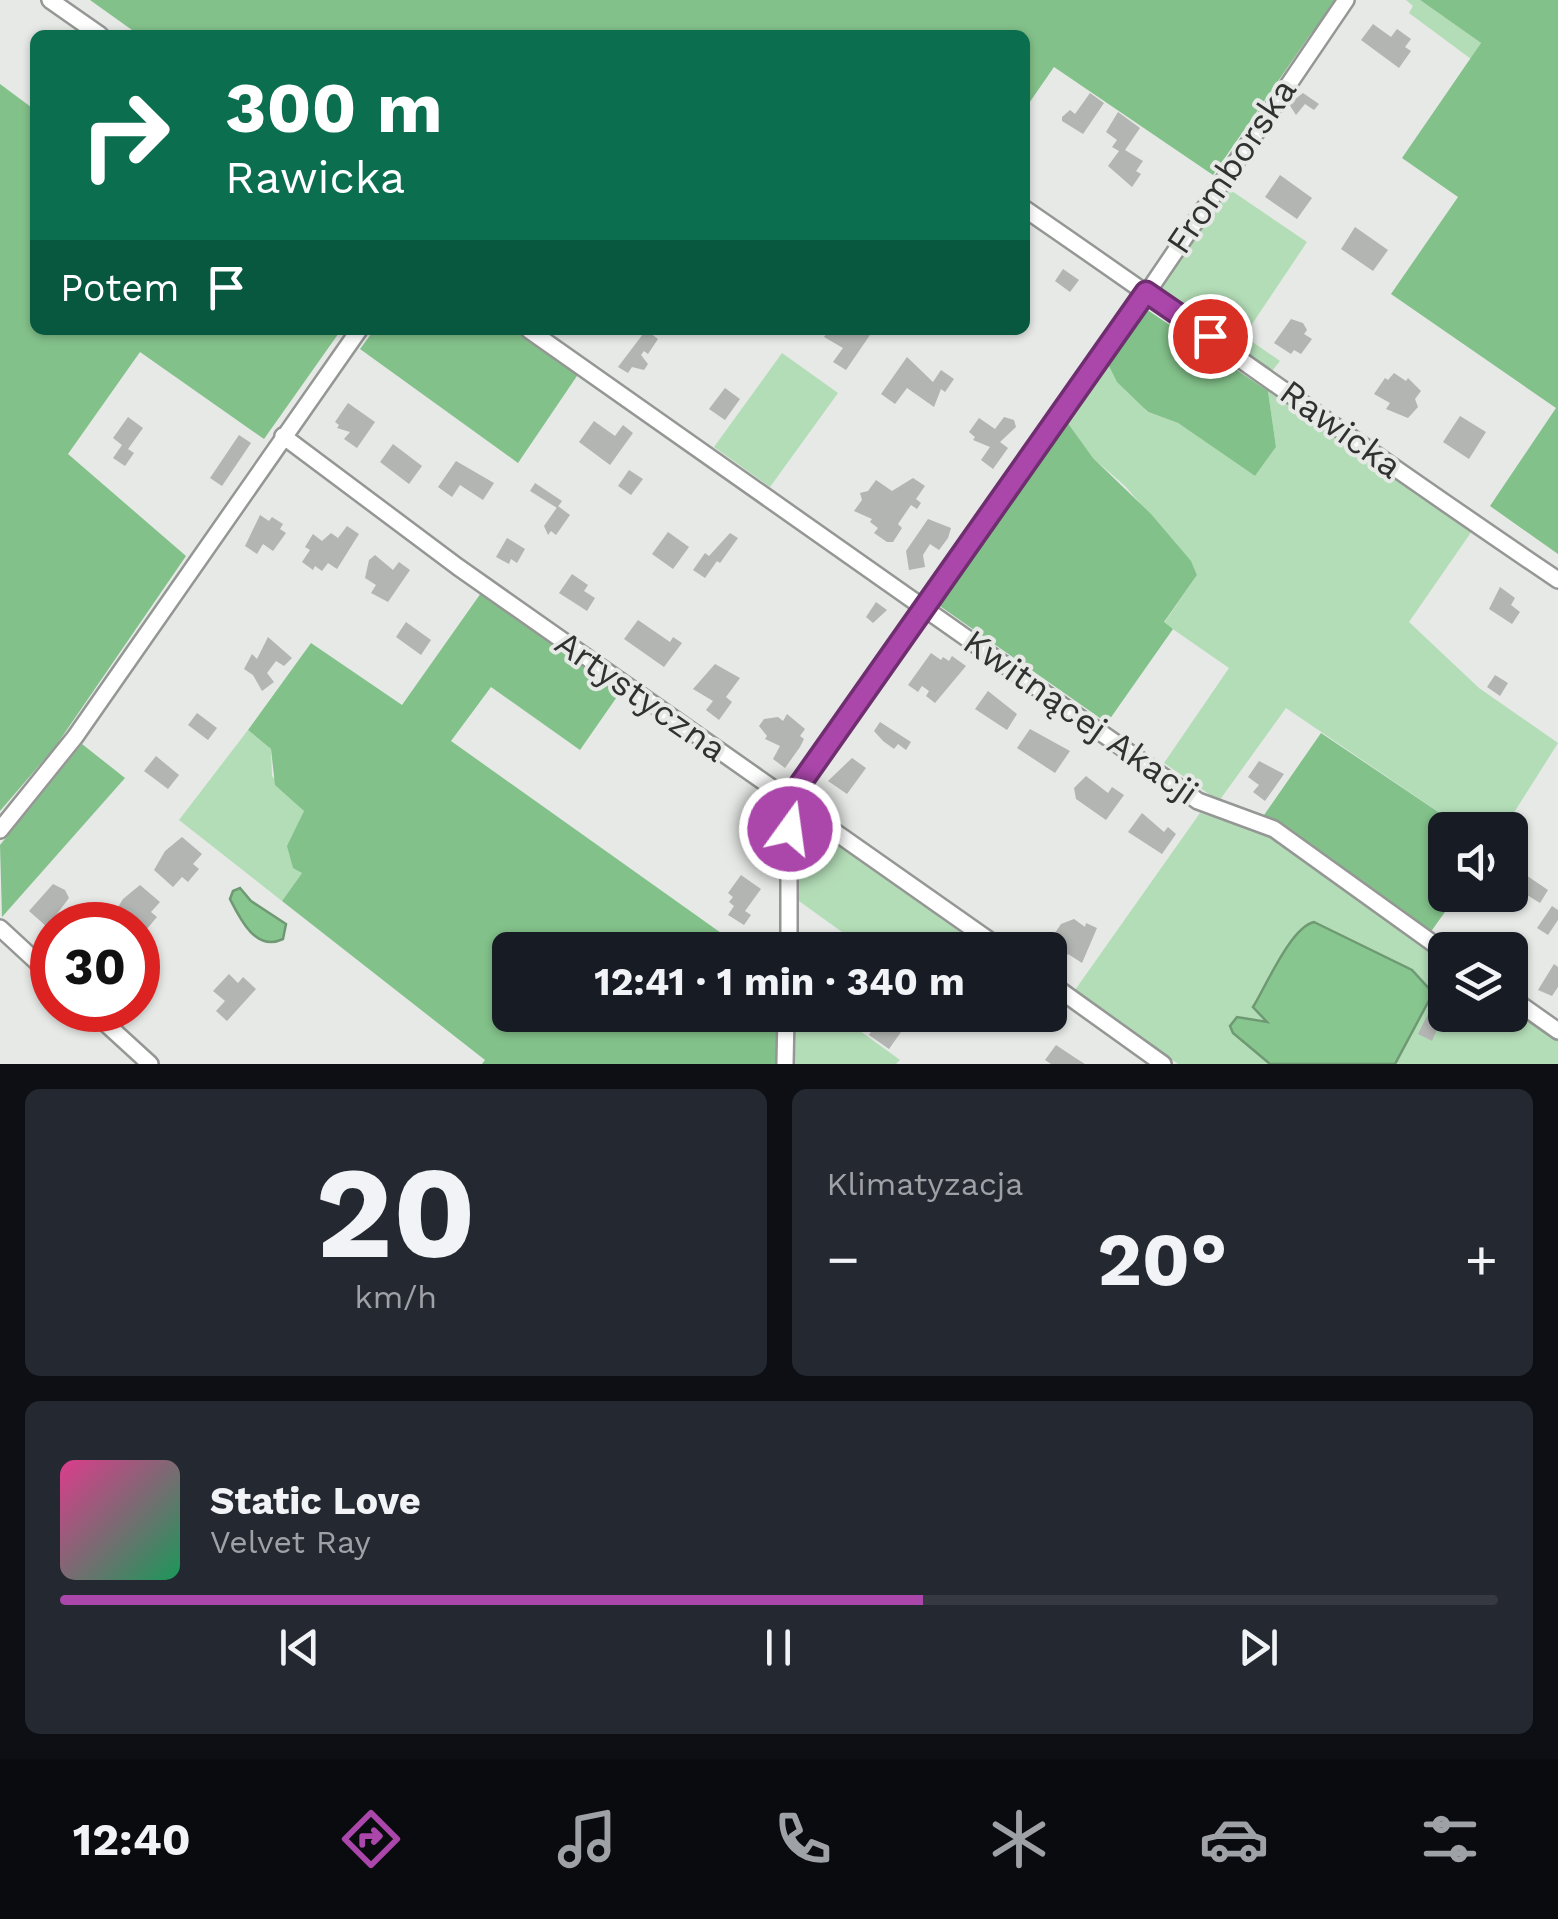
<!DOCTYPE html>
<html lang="pl">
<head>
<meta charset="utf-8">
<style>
	body { margin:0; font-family:"Work Sans",sans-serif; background:#242831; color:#f1f3f6; height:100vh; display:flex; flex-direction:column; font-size:38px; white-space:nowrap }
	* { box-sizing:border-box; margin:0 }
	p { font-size:32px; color:#9ea1a6 }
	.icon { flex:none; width:55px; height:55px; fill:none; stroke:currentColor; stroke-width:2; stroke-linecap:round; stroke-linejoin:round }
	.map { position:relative; height:1064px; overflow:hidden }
	.details { display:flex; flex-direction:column; gap:25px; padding:25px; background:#0d0f14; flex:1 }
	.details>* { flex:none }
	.guide { position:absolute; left:30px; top:30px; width:1000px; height:305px; border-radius:15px; box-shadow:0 2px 8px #0004; background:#0b6e4f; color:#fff; overflow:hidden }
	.controls { position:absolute; left:1428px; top:812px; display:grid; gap:20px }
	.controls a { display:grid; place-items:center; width:100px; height:100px; border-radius:15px; background:#171b24; box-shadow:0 2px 8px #0004; font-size:50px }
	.speed { position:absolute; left:30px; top:902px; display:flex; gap:20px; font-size:50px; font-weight:700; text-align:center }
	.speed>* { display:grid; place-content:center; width:130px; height:130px; border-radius:50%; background:#171b24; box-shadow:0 2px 8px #0004; line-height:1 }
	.speed .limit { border:15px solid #d22; background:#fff; color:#111 }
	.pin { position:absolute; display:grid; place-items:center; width:85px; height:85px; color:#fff; margin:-42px; border:5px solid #fff; border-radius:50%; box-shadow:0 2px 10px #0007 }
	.me { position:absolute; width:110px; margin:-55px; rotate:14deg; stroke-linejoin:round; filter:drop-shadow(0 0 8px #0008) }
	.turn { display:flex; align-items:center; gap:35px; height:210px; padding:0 30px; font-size:45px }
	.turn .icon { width:130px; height:130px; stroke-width:2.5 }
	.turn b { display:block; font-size:70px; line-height:85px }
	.then { display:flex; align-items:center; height:95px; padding:0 30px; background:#0003; gap:20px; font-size:38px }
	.big { font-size:75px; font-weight:700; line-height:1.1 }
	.details .tile { flex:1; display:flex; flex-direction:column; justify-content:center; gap:15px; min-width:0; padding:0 35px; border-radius:15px; background:#242831 }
	.details .dial { align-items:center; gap:0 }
	.dial b { font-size:130px; line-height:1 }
	.song { display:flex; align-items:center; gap:30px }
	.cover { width:120px; height:120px; border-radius:15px; background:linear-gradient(135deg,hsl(330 70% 55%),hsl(150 70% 35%)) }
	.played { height:10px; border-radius:5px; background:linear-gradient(90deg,#ab46ab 60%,#363941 60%) }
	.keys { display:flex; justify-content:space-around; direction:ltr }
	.heat { display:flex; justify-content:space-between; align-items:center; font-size:55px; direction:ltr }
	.details .tiles { flex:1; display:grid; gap:25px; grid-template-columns:1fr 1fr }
	.tile:last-child { grid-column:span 2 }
	.trip { position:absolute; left:492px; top:932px; width:575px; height:100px; border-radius:15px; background:#171b24; box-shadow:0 2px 8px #0004; font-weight:700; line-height:100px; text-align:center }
	.tab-bar { display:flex; height:160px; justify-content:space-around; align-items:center; background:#090b0e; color:#9ea1a6 }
	.tab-bar .icon { width:70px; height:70px }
	.tab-bar .on { color:#ab46ab }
	.tab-bar b { font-size:45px; color:#f1f3f6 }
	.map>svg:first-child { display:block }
	.green { fill:#b3ddb7 }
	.forest { fill:#83c18a }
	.water { fill:#88c690; stroke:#6e9973; stroke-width:2.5 }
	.building { fill:#b2b5b2 }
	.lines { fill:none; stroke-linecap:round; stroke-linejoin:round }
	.street-casing { stroke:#949794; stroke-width:20 }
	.street { stroke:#fff; stroke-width:15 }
	.route-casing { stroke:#6f2e6f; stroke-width:25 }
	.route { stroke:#ab46ab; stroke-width:18 }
	.labels { text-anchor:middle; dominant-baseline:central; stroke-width:8; stroke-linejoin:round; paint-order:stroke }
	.street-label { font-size:35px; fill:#303130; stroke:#e6e9e6 }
</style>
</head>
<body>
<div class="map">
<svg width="1558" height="1064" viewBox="0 0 1558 1064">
	<rect width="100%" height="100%" fill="#e6e9e6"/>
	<g class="green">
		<path d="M1406,0H1420L1481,43L1471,59L1409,13L1413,6Z"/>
		<path d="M1226,187L1307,242L1244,336L1280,361L1272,371L1157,289Z"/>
		<path d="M782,353L838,393L770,487L714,447Z"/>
		<path d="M1106,360L1147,412L1178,423L1255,476L1276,447L1268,391L1472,531L1409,622L1479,688L1558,743L1503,830H1465L1286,708L1219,801L1164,763L1229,668L1164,623L1197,575L1191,562L1125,486L1093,458L1065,419Z"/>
		<path d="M248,730L271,749L272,776L304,811L295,831L302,873L282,901L179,820Z"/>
		<path d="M1200,813L1267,834L1445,961V1015H1510V1006L1558,1039V1064H1178L1075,990Z"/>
		<path d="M811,825L985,950H867L799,901V830Z"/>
		<path d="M795,1015H838L900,1060L896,1064H793Z"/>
	</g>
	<g class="forest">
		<path d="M90,0H1341L1310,35L1213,175L1054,67L1025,109V35H139Z"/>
		<path d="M1420,0H1558V554L1490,506L1556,408L1391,294L1458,197L1402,158L1481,43Z"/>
		<path d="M0,84L35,110V330H341L264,439L140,352L68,454L186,556L55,747L0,811Z"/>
		<path d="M1143,307L1268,391L1276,447L1255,476L1178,423L1148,412L1117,382L1106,360Z"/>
		<path d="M374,330H518L579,373L518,463L360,349Z"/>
		<path d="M1065,419L1093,458L1151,514L1191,561L1197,575L1164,622L1173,629L1107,723L937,604Z"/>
		<path d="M481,593L621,691L580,750L491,687L451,741L745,950H510V1015H779L776,1064H482L485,1060L282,901L302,873L293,868L287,846L304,811L275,785L271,749L248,730L311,643L402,705Z"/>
		<path d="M1321,733L1465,830H1445V895H1457L1430,933L1262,818Z"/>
		<path d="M82,744L125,778L2,917L0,845Z"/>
	</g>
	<g class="water">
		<path d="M240,888L251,901L286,924L283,939C256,952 240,919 230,899L233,891Z"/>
		<path d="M1314,922L1412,970L1433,993L1395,1064H1270L1233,1033L1230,1026L1237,1017L1267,1022L1253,1007C1266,986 1291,927 1314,922Z"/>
	</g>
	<g class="building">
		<path d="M1373,24L1391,37L1397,29L1411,39L1405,47L1411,51L1399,68L1361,40Z"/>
		<path d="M1090,93L1104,103L1083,134L1062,121V117L1070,110L1075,114Z"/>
		<path d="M1303,93L1319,104L1314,110L1305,104L1296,115L1289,104Z"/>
		<path d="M1118,112L1140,128L1125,150L1143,161L1136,171L1141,174L1132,187L1108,166L1119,151L1112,147L1117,140L1106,132Z"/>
		<path d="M1280,175L1312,198L1297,219L1265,197Z"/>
		<path d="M1355,227L1388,250L1373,271L1341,249Z"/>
		<path d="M1063,269L1079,280L1070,292L1055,281Z"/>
		<path d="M1291,319L1303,323L1307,330L1304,334L1312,339L1301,354L1294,350L1291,354L1274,343Z"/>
		<path d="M646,330L658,339L648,354L644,351L641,355L648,364L644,370L632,367L628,373L618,367Z"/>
		<path d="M829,330L872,332L846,370L833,362L843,348L824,337Z"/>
		<path d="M907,357L933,382L941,370L954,379L945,392L941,389L934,407L907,388L895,404L881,394Z"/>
		<path d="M1394,373L1406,381L1408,378L1421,391L1415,399L1418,407L1408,418L1386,409L1390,403L1374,394L1385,378L1388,380Z"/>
		<path d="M725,388L740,399L725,420L709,409Z"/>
		<path d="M348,403L375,422L357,448L344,439L350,432L337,428L339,425L335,422Z"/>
		<path d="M1460,416L1486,432L1469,459L1443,442Z"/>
		<path d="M128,417L143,428L128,449L134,453L125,466L113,458L122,445L113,438Z"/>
		<path d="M1004,417L1014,420L1016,427L1000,442L1008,448L993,469L981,460L990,447L973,440L975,437L969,432L979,418L995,429Z"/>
		<path d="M594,421L615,436L623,425L633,433L610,465L579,442Z"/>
		<path d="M239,435L251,443L222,486L210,478Z"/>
		<path d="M393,444L422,466L409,484L380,462Z"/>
		<path d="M456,461L494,483L483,500L460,485L452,497L438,487Z"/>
		<path d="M629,470L643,479L631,495L618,486Z"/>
		<path d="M913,478L925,486L916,499L921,503L917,509L911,505L898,524L902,528L893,542H887L874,533L878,528L870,522L872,519L854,511L862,500L860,493L868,491L876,480L892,491Z"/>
		<path d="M535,483L562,501L557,508L530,491Z"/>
		<path d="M558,506L570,515L556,535L551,531L548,535L544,526Z"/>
		<path d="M260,515L269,521L272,517L283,524L280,529L286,533L273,551L263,544L257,554L245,546Z"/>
		<path d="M928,519L951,528L948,538L939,550L930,544L923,555L925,567L909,570L906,551Z"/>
		<path d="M347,526L359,534L337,569L328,563L322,571L315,566L313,570L302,562L310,550L305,547L313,534L322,541L331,533L338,538Z"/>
		<path d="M668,532L689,547L673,569L652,554Z"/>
		<path d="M730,533L738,538L720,563L717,561L705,578L693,570L705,553L709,556Z"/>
		<path d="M507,538L525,549L517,563L511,559L509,564L496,557Z"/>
		<path d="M375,555L393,570L399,562L410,570L388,602L371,593L376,585L365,578L369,560Z"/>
		<path d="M572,574L588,585L584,591L595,598L587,611L559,593Z"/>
		<path d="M1500,587L1515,598L1511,605L1520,612L1512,624L1489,609Z"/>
		<path d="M876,602L887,610L873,623L866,617Z"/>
		<path d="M638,620L670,642L673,637L682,643L664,667L624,639Z"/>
		<path d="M406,622L431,640L421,655L396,637Z"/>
		<path d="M268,637L292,658L284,666L276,661L267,673L274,682L262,691L253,675L244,669L252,654L257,659Z"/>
		<path d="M931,653L941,660L943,657L949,661L952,656L966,666L935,703L926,696L929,691L922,686L918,692L908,685Z"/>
		<path d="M715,664L740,678L726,697L732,702L719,720L706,710L713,701L693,689Z"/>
		<path d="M1495,675L1508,683L1500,696L1487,687Z"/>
		<path d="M988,691L1017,714L1007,730L975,709Z"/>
		<path d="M197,713L217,728L208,740L188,725Z"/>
		<path d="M787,714L805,729L800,736L804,739L800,747L785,768L773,759L780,746L765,739L767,736L759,726L764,719L778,717L783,721Z"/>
		<path d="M880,722L911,742L906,750L898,744L894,749L883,741L874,731Z"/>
		<path d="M1030,729L1070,751L1055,773L1017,748Z"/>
		<path d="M156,756L179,775L168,789L144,771Z"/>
		<path d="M852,758L866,768L847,794L828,781Z"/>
		<path d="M1259,761L1284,774L1265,801L1253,792L1259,785L1248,777Z"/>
		<path d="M1086,776L1108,793L1112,787L1124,795L1106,820L1076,799L1074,788Z"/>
		<path d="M1142,813L1164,832L1168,827L1176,834L1162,854L1128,832Z"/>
		<path d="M182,837L202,854L193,864L199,869L193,876L188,882L182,877L173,887L154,870L165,851Z"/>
		<path d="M1523,873L1548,890L1540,903L1527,895L1524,900L1518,896L1522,891L1514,886Z"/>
		<path d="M741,875L761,889L745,911L751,915L744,925L728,915L734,906L729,902L733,897L728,893Z"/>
		<path d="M53,884L65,890L69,898L47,927L29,911Z"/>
		<path d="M140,885L160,902L151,912L157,917L146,930L140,925L138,928L119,925L112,917L123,899Z"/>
		<path d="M1552,906L1558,910V920L1548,935L1537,928Z"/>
		<path d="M1074,919L1085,927L1086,923L1097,928L1082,963L1068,954L1060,964L1050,957L1056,946L1055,933L1061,924Z"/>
		<path d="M1554,964L1558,967V987L1552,996L1538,990Z"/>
		<path d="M229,974L238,983L243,977L256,989L227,1021L216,1011L225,1001L213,991Z"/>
		<path d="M1432,1006L1445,1012L1432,1041L1418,1034Z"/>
		<path d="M886,1022L901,1032L889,1049L869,1035L876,1024L882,1028Z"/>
		<path d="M1056,1045L1074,1057L1085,1064H1051L1045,1060Z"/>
	</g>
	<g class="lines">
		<defs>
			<g id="street">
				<path d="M50,0L100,35"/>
				<path d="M1025,209C1204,332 1378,459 1558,580"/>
				<path d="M529,330L1198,801L1274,829L1445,952"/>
				<path d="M283,436L458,567L1003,950"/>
				<path d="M0,830L75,737L359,330"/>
				<path d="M0,928L52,976"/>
				<path d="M789,950V800L1147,293L1346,0"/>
				<path d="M1050,983L1163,1064"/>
				<path d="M1510,997L1558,1031"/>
				<path d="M91,1010L150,1064"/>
				<path d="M785,1064L786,1015"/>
			</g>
		</defs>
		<use href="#street" class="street-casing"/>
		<use href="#street" class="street"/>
	</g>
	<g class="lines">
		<defs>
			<path id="route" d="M790,829L789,800L1146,292L1210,336"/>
		</defs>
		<use href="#route" class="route-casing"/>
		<use href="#route" class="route"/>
	</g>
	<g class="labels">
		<g class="street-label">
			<text transform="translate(1231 166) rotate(-56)">Fromborska</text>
			<text transform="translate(1341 429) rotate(36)">Rawicka</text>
			<text transform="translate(641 696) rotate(35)">Artystyczna</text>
			<text transform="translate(1081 717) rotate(35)">Kwitnącej Akacji</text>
		</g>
	</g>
</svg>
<div class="controls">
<a><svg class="icon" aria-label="sound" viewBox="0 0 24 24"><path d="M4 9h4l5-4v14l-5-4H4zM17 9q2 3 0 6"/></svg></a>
<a><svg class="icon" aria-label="layers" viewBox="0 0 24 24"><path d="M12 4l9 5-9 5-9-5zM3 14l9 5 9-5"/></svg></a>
</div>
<div class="speed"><div class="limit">30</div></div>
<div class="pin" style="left:1210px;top:336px;background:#d93025"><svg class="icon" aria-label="arrive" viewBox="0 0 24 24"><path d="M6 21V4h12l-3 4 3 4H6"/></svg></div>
<svg class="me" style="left:790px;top:829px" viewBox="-20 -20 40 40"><circle r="17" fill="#ab46ab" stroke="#fff" stroke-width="3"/><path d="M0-11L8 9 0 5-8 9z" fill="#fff"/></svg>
<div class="trip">12:41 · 1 min · 340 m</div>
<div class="guide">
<div class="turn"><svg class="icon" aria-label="right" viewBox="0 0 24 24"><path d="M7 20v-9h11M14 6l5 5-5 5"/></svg><div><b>300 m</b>Rawicka</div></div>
<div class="then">Potem<svg class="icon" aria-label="arrive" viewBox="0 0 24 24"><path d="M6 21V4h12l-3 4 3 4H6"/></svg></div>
</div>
</div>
<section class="details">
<div class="tiles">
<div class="tile dial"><b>20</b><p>km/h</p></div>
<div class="tile"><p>Klimatyzacja</p>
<div class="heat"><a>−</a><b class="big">20°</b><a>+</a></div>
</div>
<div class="tile">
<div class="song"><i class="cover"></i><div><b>Static Love</b><p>Velvet Ray</p></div></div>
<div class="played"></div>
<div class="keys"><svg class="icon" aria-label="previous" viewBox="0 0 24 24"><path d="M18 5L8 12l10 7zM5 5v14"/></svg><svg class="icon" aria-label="pause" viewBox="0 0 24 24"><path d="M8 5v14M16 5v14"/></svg><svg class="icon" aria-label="next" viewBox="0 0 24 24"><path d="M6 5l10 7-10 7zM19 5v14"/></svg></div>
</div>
</div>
</section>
<nav class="tab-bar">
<b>12:40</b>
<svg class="icon on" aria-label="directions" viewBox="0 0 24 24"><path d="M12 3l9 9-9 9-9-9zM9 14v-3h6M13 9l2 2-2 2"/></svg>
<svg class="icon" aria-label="music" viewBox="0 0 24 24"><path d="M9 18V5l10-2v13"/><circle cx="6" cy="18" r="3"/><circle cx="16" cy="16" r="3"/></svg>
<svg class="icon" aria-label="phone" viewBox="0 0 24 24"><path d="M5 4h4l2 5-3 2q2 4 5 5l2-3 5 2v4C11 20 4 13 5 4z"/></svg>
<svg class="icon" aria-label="climate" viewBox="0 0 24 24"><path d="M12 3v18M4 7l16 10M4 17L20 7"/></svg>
<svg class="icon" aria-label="car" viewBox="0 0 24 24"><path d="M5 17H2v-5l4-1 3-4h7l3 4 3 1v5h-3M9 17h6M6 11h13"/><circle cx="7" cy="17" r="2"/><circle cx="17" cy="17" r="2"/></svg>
<svg class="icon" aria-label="filters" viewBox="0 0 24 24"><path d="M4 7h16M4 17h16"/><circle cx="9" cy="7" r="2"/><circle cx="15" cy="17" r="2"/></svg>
</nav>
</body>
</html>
